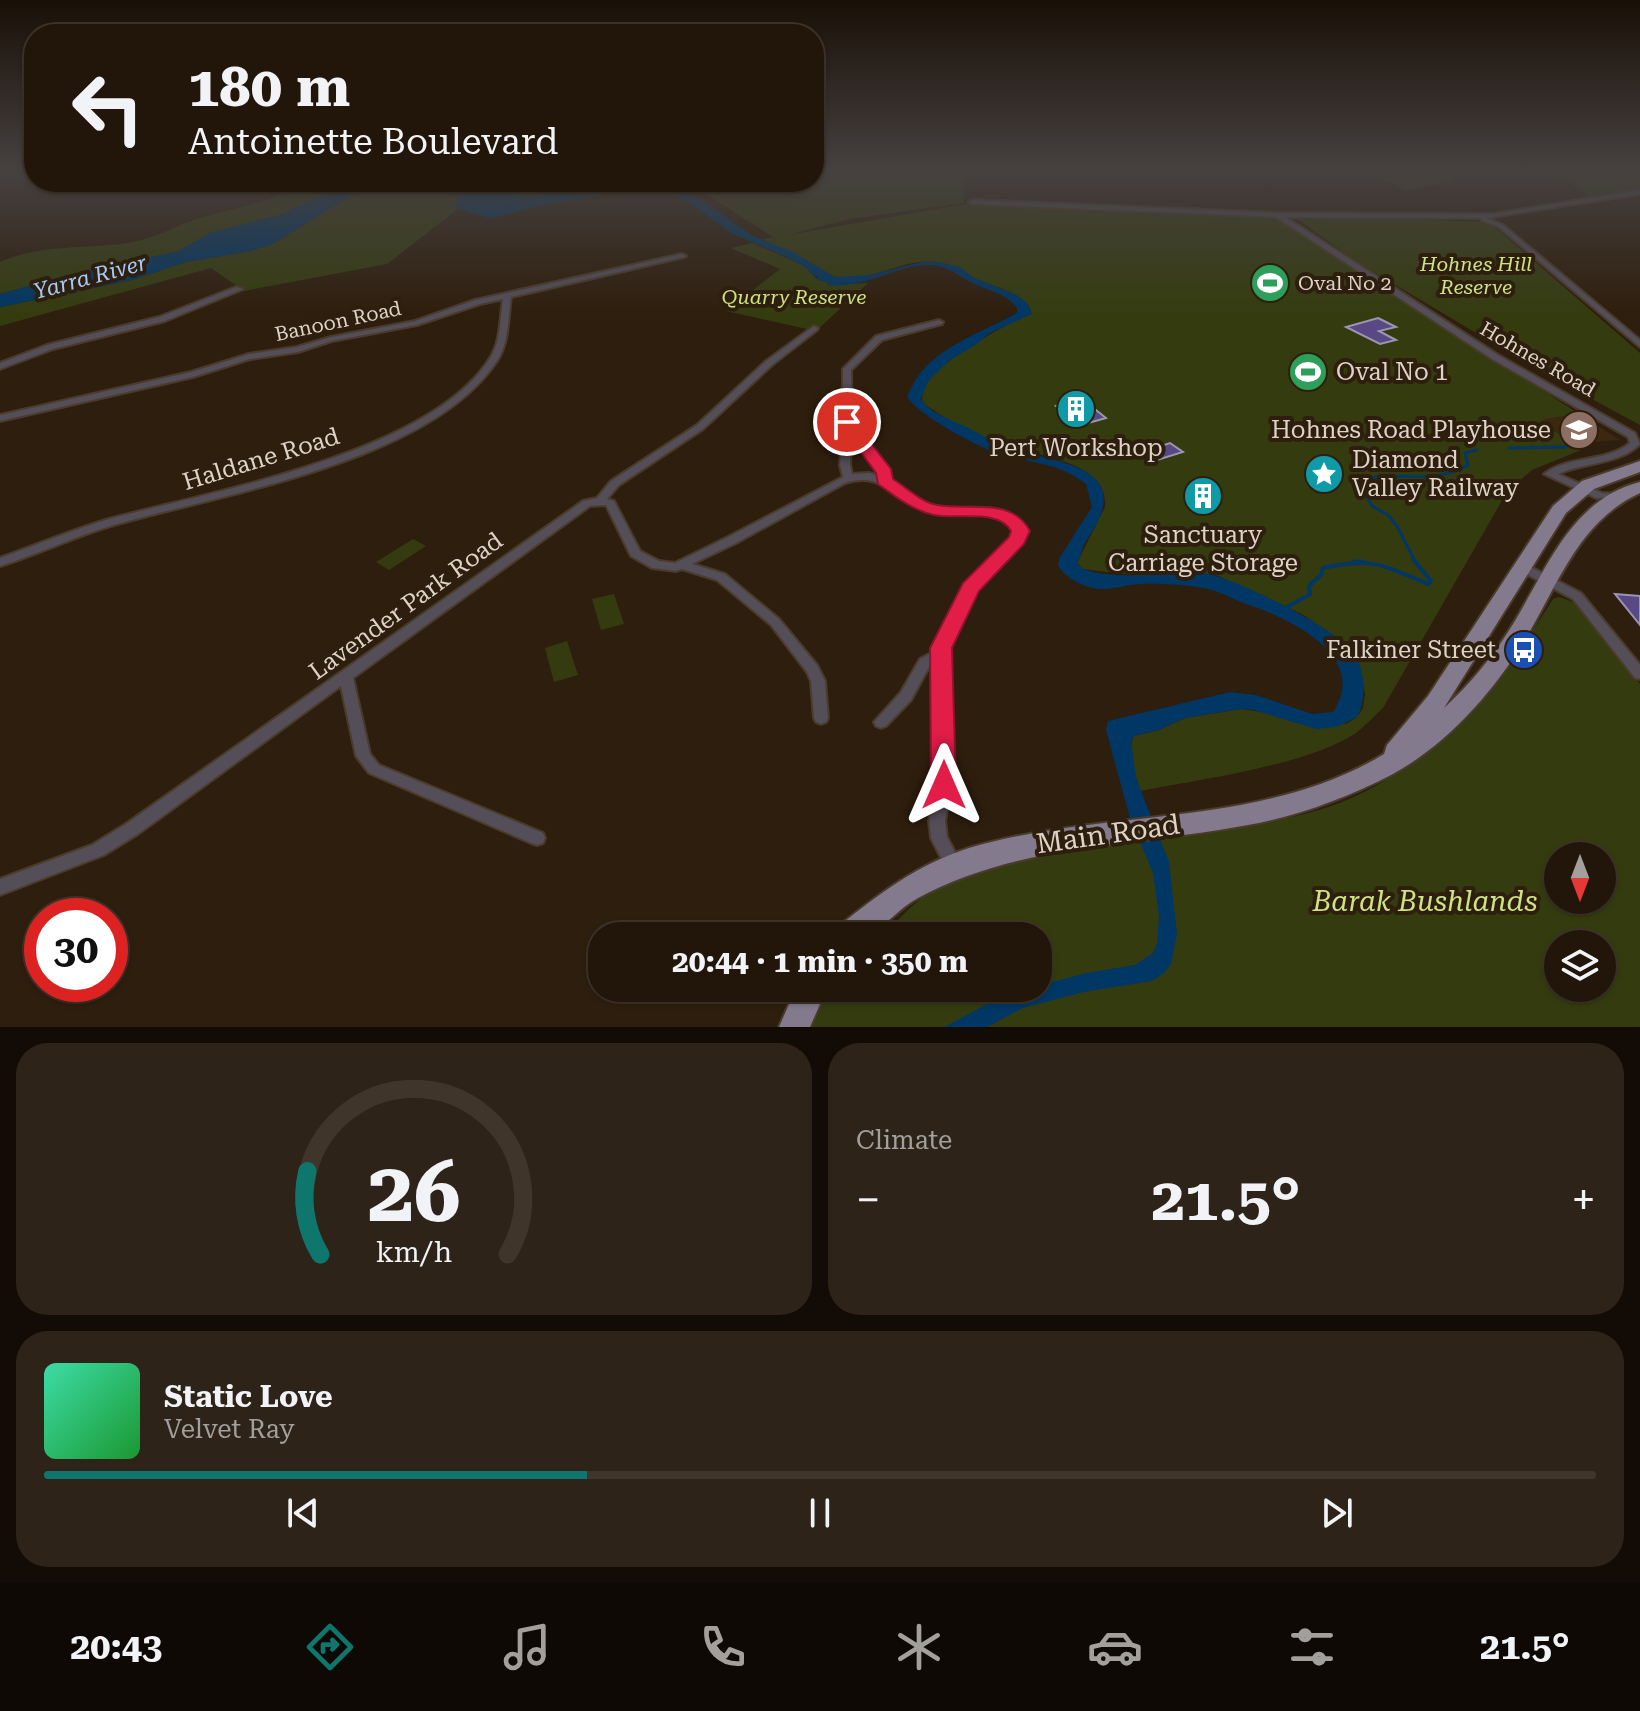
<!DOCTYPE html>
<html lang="en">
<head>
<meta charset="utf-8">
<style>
	body { margin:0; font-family:"Roboto Serif",serif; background:#2e2318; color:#f1f3f6; height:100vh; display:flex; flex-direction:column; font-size:30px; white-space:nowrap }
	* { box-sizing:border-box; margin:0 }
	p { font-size:26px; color:#a29f9c }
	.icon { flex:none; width:44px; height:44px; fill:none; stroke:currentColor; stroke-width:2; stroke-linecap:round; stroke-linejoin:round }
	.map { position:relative; height:1027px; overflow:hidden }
	.drawer { display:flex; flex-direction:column; gap:16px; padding:16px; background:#130c06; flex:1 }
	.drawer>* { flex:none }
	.hud { position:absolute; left:24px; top:24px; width:800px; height:168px; border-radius:32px; box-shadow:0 2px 6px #0004,0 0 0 2px #3f352b; background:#22160a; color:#f1f3f6; overflow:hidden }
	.needle { width:52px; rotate:180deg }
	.buttons { position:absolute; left:1544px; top:842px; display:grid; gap:16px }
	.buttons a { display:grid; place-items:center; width:72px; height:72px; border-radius:50%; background:#22160a; box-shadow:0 2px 6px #0004,0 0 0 2px #3f352b; font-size:40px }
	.speed { position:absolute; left:24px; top:898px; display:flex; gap:16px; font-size:40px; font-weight:700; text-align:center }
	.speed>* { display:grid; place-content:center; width:104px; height:104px; border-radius:50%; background:#22160a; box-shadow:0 2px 6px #0004,0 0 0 2px #3f352b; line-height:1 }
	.speed .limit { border:12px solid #d22; background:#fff; color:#111 }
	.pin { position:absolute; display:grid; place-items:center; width:68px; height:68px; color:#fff; margin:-34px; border:4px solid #fff; border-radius:50%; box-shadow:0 2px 8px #0007 }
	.me { position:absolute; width:88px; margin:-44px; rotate:0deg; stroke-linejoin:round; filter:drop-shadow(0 0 6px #0008) }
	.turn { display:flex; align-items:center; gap:28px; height:168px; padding:0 32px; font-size:36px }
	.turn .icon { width:104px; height:104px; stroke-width:2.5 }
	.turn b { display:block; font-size:56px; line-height:68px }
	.big { font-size:60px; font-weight:700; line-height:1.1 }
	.drawer .tile { flex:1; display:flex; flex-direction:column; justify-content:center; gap:12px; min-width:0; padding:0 28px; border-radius:32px; background:#2e2318 }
	.drawer .dial { align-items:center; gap:0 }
	.dial svg { height:208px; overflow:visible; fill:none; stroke:#3f352b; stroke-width:7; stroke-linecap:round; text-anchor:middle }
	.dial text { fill:#f1f3f6; stroke:none }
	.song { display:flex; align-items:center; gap:24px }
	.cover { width:96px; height:96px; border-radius:12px; background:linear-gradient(135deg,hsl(160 70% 55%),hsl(130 70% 35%)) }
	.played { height:8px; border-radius:4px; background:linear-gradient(90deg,#0f766e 35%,#3f352b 35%) }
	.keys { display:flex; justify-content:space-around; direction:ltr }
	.heat { display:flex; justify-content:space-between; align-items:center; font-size:44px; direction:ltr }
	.drawer .tiles { flex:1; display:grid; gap:16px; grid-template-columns:1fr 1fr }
	.tile:last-child { grid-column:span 2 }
	.trip { position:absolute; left:588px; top:922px; width:464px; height:80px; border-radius:32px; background:#22160a; box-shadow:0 2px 6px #0004,0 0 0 2px #3f352b; font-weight:700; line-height:80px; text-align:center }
	.tab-bar { display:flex; height:128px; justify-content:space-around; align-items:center; background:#0e0904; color:#a29f9c }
	.tab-bar .icon { width:56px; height:56px }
	.tab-bar .current { color:#0f766e }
	.tab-bar b { font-size:36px; color:#f1f3f6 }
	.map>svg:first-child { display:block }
	.built { fill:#3c270f }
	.green { fill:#343c0f; fill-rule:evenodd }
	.water { fill:#003764 }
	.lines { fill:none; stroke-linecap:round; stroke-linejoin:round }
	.stream-far2 { stroke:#003764; stroke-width:2 }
	.stream-far1 { stroke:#003764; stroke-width:3 }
	.stream { stroke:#003764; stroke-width:4 }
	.building { fill:#584883; stroke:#9b96b0; stroke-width:2 }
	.minor-casing { stroke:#4a3b2b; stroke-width:4 }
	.primary-casing { stroke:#4a3b2b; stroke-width:4 }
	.minor { fill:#534e58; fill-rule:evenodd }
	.primary { fill:#837a8e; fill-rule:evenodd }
	.route { fill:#e11d48; stroke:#92132f; stroke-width:2 }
	.labels { text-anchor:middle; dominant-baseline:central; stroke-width:8; stroke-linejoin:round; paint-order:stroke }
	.far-park-label { font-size:20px; font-style:italic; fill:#cee381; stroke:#2e1e0d }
	.far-poi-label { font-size:20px; fill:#ded3c9; stroke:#2e1e0d; text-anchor:start }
	.far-street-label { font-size:20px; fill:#ded3c9; stroke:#2e1e0d }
	.far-water-label { font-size:22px; font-style:italic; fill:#a3cbf7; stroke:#2e1e0d }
	.poi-label { font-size:24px; fill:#ded3c9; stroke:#2e1e0d; text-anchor:start }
	.street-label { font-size:24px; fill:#ded3c9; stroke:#2e1e0d }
	.near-street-label { font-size:28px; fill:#ded3c9; stroke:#2e1e0d }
	.near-park-label { font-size:28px; font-style:italic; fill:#cee381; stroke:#2e1e0d }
</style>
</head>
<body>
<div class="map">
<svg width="1640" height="1027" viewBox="0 0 1640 1027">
	<rect width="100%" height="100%" fill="#2e1e0d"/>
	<path class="built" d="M1579,414L1620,440L1572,444L1543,423L1544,419Z"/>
	<g class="green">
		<path d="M814,170H963L964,203L850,219L788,235L966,204L1226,212L1278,218L1579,414L1544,419L1543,423L1581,450L1532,470L1508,490L1383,708C1374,716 1365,726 1356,733C1305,766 1201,779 1141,791C1135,775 1126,751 1134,736L1159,730L1185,718L1241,709L1346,724L1357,717L1363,708L1365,694L1357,659L1348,646L1302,614L1214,574L1139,576L1083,569L1077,563L1105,507C1109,458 1026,455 994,443C970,433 944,418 923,403C912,370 1009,326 1031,311C1022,293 1004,290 986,283C967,276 957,264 935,262C902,258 871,283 838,277C819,274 788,251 767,242L763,239L773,237L688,182H814Z"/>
		<path d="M1457,170L1451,182L1406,191L1368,171Z"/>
		<path d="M1551,170H1640V188L1590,196Z"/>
		<path d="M301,182H349L283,214L210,233L177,252L102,266L0,294V262C42,244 84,249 127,243C150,240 170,229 191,221C228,208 269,206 301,182Z"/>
		<path d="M374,182H444L442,186L460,200L455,206L458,209L387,264L244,291L211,268L0,326V307L132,280L186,262L251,251L272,244Z"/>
		<path d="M481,182H617L527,197L487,189L480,186Z"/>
		<path d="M1293,216L1489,222L1640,353V425L1540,371L1357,262Z"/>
		<path d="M752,243L810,268L807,269L818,280L828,282L827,285L868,283L816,331L726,311L780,269L731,248Z"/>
		<path d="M413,539L426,546L389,570L376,562Z"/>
		<path d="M614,594L624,624L601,630L592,599Z"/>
		<path d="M1559,597L1573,602L1582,610L1640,684V1027H803L825,988H1038V936H882C898,922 912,902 931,892C1018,845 1123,841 1219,828C1262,823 1308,817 1349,799C1437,761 1504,678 1553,599ZM1558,856H1602V900H1558ZM1558,944H1602V988H1558Z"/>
		<path d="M567,641L578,675L554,682L545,648Z"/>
	</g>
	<g class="water">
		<path d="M349,182H374L273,244L251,251L186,262L132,280L0,307V294L102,266L177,252L210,233L283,214Z"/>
		<path d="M444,182H481V186L487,189L527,197L617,182H683L677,188L708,204L751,235L793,252L835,277L870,275L922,262H939L960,267L974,278L1017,295L1028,304L1032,314L988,334L977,344L950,360L929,380L921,398C927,411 943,416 955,422C975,430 991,442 1011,448C1062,465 1139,466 1086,541C1081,548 1082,556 1077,563C1089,583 1178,573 1202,573C1229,574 1338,630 1354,652C1365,669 1367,700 1357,717L1337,727L1316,729L1254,710L1241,709L1185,718L1159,730L1134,736L1131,741L1136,778L1169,862L1177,934L1171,964L1164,973L1152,981L1084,992L1023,1008L987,1027H944L1004,995L1086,973L1135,965L1153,953L1157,943L1159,917L1153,873L1130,818L1106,730L1108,721L1230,692L1256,695L1312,714L1333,712C1370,657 1291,619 1249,605C1233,600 1221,591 1204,588C1184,585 1162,583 1142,584C1128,584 1113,590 1099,589C1084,587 1065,579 1058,565L1060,557L1092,507L1086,484C1061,464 1035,463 1005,456C985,451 915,414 907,396C911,390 912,384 916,379C939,345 983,332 1017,313V308C1006,293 991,292 975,284C960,278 948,265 930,265C896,264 868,289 827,285V282L817,280L818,277L809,272V267L731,233L694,206L655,185L530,208L491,219C483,216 459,210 454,206L459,200L442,185Z"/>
	</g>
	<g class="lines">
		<path class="stream-far2" d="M796,261L810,270"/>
		<g class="stream-far1">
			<path d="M1509,448L1566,447"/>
			<path d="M1354,561H1362"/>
			<path d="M1415,561L1397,526L1388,515L1372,506L1360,485L1363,479C1398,471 1436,485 1468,465L1465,453L1477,450"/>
		</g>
		<path class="stream" d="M1286,608L1310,594L1309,586L1321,575L1323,568C1373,557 1382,565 1428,584L1431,581L1413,559"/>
	</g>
	<g class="building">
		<path d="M1378,318L1396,327L1379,331L1396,340L1380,344L1346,327Z"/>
		<path d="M1082,399L1096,410L1106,418L1074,427L1065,420L1071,419L1056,406Z"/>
		<path d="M1170,443L1183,452L1154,461L1142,452Z"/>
		<path d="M1615,594L1640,596V625Z"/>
	</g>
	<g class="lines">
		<defs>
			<g id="minor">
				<path d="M1640,190V194L1486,218L1503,225L1640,340V347L1499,227L1481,220V218L1285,217L1498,355L1635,433L1640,444C1619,465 1584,462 1558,474L1602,493L1622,494L1623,496L1622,498H1596L1544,474C1568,455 1605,463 1630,443L1628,437L1492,359L1276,217L972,204L969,202L972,200L1278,213L1493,214Z"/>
				<path d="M682,254L686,256L684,257L511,297C508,318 509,343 497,361C430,462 225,493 114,525C75,536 39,554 0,566V558C36,545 72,530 109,519C213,491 431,453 490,358C501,341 500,318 503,299L480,304L417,325L332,341L298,352L250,359L193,377L0,421V415L191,372L249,354L297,347L331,337L415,321L475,300Z"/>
				<path d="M236,287L243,289L165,321L53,349L0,369V363L47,345L159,317Z"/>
				<path d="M939,320L943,322L942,324L882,340L851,370L852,422L890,473V481C904,490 917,503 934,506C970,514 1002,494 1027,531L1022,543L975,589L947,654L952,785L945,821L947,837L962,866L960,871L954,874L948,871L931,838L929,821L936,785L934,663L930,665L911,700L886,726L881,728L876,726L874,722L901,692L920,659L935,651L966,584L1013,539L1015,531C1009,522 1003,518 993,515C972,513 950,517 930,512C894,504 887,470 845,483L736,543L692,564L725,574L779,619L817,665L825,681L828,718L826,722L821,724L816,722L814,718L811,681L807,672L771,625L717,580L682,569L676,571L652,568L631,556L606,505L590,506L353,678L370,754L379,765L543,833L545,838L543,843L537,845L531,843L369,773L356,756L341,686L138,834L104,855L0,895V879L92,845L126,824L583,501L597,498L611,481L697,425L766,361L814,326L818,328L817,330L772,365L703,429L619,485L607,499L614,501L615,503L640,551L659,561L675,563L728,537L843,477L840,465L843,422V369L876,336ZM851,435L880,473V476L869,473L852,474L850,465Z"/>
				<path d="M1523,563L1581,593L1640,665V679L1635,678L1573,599L1519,570L1517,567L1519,564Z"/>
			</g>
			<g id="primary">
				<path d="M1640,461V472L1594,489L1566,513L1444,708C1468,686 1490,660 1508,632C1544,577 1568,500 1640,482V493C1577,522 1557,588 1523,643C1491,695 1445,746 1391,775C1346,798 1298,816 1248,825C1136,846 1021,843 918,898C901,907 886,924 871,936H835L839,926C879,894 918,864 969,848C1104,808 1261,829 1384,754L1387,745L1428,696L1553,506L1582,481Z"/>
				<path d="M796,988H827L810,1027H779Z"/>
			</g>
		</defs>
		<use href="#minor" class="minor-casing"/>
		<use href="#primary" class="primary-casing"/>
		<use href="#minor" class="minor"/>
		<use href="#primary" class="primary"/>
	</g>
	<linearGradient id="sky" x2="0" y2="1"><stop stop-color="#191007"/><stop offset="0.54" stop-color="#464140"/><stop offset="1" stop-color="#464140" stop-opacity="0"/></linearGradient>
	<rect width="1640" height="314" fill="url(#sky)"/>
	<path class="route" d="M847,417L852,419L891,469L893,479C907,488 921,502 937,505C970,511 1011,496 1030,531L1024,544L979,591L952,648L956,785L953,792L944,795L935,792L931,785L930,648L963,583L1009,537L1011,531C999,508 955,520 934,515C912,510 896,497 878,484L876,473L839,422Z"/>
	<defs>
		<symbol id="stadium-disc" viewBox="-11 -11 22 22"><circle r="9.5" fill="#2e9e5b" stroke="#2e1e0d"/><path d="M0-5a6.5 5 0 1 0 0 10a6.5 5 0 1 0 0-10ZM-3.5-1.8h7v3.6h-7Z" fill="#fff"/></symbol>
		<symbol id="building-disc" viewBox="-11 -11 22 22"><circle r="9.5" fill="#0f9aa8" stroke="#2e1e0d"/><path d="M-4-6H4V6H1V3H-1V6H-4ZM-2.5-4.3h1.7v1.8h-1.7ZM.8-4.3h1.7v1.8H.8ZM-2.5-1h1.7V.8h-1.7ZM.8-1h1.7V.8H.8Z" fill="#fff"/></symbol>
		<symbol id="school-disc" viewBox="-11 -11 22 22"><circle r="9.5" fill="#8d6e63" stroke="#2e1e0d"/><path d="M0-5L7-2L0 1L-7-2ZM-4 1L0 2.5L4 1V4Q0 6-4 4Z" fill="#fff"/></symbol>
		<symbol id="sight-disc" viewBox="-11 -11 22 22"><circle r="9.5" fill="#0f9aa8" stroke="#2e1e0d"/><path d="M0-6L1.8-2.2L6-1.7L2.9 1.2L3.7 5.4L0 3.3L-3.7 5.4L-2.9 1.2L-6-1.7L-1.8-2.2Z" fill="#fff"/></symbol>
		<symbol id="bus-disc" viewBox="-11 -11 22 22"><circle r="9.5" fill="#1a4fb4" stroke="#2e1e0d"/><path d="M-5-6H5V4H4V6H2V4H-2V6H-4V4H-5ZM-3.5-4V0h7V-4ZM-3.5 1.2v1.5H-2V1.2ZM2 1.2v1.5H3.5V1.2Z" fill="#fff"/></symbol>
	</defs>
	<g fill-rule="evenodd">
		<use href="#stadium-disc" x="1248" y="261" width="44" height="44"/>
		<use href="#stadium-disc" x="1286" y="350" width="44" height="44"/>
		<use href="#building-disc" x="1054" y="387" width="44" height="44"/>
		<use href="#school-disc" x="1557" y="408" width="44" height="44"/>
		<use href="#sight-disc" x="1302" y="452" width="44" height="44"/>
		<use href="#building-disc" x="1181" y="474" width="44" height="44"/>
		<use href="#bus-disc" x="1502" y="628" width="44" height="44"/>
	</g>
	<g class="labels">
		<g class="far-park-label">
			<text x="1476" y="264">Hohnes Hill<tspan x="1476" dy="23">Reserve</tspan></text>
			<text x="794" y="297">Quarry Reserve</text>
		</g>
		<g class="far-poi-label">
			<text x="1298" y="283">Oval No 2</text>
		</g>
		<g class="far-street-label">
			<text transform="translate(338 321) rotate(-12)">Banoon Road</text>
			<text transform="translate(1538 359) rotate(30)">Hohnes Road</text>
		</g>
		<g class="far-water-label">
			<text transform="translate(90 277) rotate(-15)">Yarra River</text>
		</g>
		<g class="poi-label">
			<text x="1336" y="372">Oval No 1</text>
			<text x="1551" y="430" text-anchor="end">Hohnes Road Playhouse</text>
			<text x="1076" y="448" text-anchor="middle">Pert Workshop</text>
			<text x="1352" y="460">Diamond<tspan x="1352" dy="28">Valley Railway</tspan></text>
			<text x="1203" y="535" text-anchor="middle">Sanctuary<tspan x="1203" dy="28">Carriage Storage</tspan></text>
			<text x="1496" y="650" text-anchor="end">Falkiner Street</text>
		</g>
		<g class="street-label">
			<text transform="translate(261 459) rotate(-17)">Haldane Road</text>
			<text transform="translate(406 606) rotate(-36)">Lavender Park Road</text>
		</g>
		<g class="near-street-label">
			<text transform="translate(1108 834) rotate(-8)">Main Road</text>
		</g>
		<g class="near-park-label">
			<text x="1425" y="901">Barak Bushlands</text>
		</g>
	</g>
</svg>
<div class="buttons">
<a><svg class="needle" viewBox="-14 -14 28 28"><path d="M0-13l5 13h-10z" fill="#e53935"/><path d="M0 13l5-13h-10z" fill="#a29f9c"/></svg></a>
<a><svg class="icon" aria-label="layers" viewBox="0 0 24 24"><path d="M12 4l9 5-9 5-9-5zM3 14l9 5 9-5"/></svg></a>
</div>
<div class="speed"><div class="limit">30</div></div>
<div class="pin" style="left:847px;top:422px;background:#d93025"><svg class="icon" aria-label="arrive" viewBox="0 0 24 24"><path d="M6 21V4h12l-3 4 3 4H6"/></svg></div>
<svg class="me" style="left:944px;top:785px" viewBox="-20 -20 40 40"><path d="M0-17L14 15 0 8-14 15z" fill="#e11d48" stroke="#fff" stroke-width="4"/></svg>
<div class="trip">20:44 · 1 min · 350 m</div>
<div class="hud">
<div class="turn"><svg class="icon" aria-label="left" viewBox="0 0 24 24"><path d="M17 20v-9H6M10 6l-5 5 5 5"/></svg><div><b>180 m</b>Antoinette Boulevard</div></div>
</div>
</div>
<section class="drawer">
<div class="tiles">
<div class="tile dial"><svg viewBox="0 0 100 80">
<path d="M14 69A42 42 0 1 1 86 69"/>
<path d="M14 69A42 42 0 0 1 9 37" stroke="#0f766e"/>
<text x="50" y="56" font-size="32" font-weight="700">26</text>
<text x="50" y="72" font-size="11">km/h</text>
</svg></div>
<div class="tile"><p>Climate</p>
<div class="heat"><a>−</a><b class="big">21.5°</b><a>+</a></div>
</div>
<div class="tile">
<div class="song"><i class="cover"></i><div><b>Static Love</b><p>Velvet Ray</p></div></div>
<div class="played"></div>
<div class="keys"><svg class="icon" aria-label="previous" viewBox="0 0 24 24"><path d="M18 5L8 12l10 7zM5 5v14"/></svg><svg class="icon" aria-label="pause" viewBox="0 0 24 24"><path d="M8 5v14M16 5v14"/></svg><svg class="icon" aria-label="next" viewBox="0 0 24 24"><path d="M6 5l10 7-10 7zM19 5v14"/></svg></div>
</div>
</div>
</section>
<nav class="tab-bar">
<b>20:43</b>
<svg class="icon current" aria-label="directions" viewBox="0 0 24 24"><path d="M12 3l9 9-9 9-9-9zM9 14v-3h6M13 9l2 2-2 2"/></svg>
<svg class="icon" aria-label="music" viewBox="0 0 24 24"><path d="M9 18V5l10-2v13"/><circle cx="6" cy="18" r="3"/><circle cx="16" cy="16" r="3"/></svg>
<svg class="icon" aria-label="phone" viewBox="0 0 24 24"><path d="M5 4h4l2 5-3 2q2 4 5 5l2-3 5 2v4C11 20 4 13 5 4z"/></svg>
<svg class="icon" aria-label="climate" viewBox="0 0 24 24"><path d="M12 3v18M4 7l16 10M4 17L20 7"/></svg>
<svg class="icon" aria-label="car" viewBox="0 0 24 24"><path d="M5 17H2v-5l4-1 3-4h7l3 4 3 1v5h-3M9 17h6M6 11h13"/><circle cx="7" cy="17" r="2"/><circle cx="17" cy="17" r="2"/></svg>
<svg class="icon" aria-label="filters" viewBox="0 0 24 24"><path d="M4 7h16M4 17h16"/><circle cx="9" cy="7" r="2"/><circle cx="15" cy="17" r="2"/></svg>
<b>21.5°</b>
</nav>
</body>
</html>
